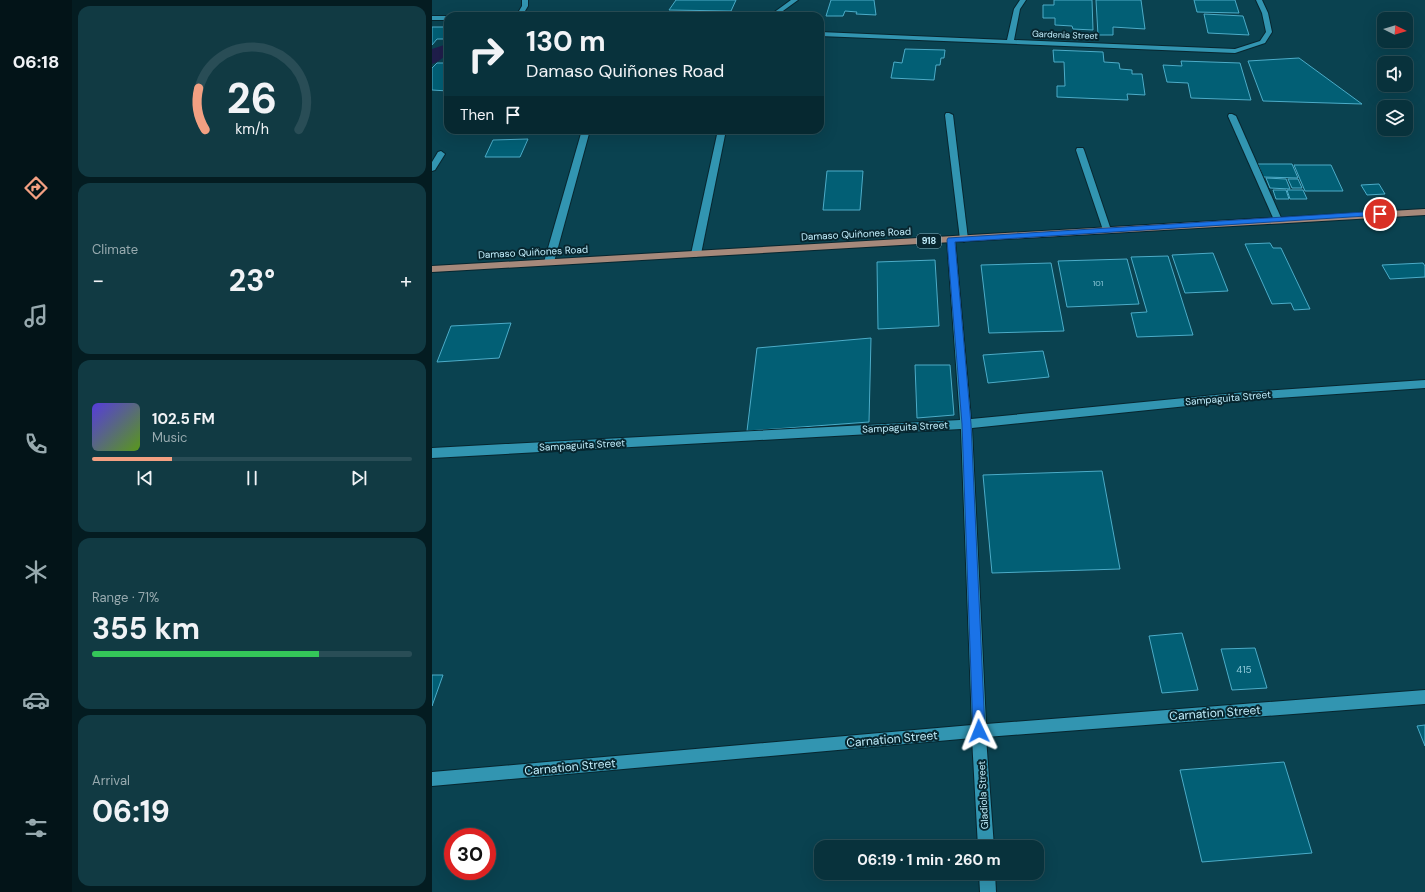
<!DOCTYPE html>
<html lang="en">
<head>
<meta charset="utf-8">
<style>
	body { margin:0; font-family:"DM Sans",sans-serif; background:#113a43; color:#f1f3f6; height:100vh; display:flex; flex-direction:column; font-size:15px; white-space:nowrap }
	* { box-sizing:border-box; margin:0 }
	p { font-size:13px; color:#98aaaf }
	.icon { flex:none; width:22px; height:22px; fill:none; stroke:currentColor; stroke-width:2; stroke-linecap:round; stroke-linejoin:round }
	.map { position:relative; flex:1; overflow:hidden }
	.panel { display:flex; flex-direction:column; gap:6px; padding:6px; background:#041c21; width:360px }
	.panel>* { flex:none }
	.top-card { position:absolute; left:12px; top:12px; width:380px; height:122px; border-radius:12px; box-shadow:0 4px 16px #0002,0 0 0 1px #294d56; background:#08323c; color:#f1f3f6; overflow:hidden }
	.needle { width:26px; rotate:95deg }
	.buttons { position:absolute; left:945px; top:12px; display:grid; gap:8px }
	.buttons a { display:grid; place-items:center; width:36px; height:36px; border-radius:8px; background:#08323c; box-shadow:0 4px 16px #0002,0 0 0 1px #294d56; font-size:20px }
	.speed { position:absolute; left:12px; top:828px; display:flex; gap:8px; font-size:20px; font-weight:700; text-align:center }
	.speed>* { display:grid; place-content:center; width:52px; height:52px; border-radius:50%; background:#08323c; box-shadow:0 4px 16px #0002,0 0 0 1px #294d56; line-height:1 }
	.speed .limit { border:6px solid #d22; background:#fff; color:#111 }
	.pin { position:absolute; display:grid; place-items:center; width:34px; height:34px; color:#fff; margin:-17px; border:2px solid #fff; border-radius:50%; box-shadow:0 1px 4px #0007 }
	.me { position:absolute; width:44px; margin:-22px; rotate:358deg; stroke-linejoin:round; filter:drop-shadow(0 0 3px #0008) }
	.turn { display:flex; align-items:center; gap:14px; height:84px; padding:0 16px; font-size:18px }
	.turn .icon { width:52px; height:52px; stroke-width:2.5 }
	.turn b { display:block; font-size:28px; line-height:34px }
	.then { display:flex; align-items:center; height:38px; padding:0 16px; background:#0003; gap:8px; font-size:15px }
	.big { font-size:30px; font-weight:700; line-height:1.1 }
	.panel .tile { flex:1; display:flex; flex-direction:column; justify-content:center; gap:6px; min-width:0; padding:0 14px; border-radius:12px; background:#113a43 }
	.panel .dial { align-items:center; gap:0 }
	.dial svg { height:104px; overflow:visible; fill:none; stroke:#294d56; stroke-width:7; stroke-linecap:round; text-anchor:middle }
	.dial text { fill:#f1f3f6; stroke:none }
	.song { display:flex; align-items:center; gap:12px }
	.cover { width:48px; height:48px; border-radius:6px; background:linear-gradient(135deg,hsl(250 70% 55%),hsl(90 70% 35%)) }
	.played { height:4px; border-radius:2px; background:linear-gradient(90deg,#f3a082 25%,#294d56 25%) }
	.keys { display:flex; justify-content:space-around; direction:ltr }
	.heat { display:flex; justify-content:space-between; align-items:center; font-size:22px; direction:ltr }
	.charge { height:6px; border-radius:3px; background:linear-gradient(90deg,#34c759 71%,#294d56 0) }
	.trip { position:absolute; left:382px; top:840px; width:230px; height:40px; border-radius:12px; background:#08323c; box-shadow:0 4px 16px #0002,0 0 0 1px #294d56; font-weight:700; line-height:40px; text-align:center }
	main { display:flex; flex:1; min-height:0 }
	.tab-bar { display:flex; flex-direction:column; width:72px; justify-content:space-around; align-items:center; background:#031418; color:#98aaaf }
	.tab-bar .icon { width:28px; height:28px }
	.tab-bar .on { color:#f3a082 }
	.tab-bar b { font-size:18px; color:#f1f3f6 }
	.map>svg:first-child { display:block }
	.water { fill:#1f1e4b }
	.building { fill:#025f75; stroke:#4cacc8 }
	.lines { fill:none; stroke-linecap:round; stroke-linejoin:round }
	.service-casing { stroke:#07262f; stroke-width:2 }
	.minor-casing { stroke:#07262f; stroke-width:2 }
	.primary-casing { stroke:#07262f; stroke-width:2 }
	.service { fill:#3295b1; fill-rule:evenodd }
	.minor { fill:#3295b1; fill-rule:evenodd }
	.primary { fill:#a6897b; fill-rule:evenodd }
	.route { fill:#1a73e8; stroke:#114b97 }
	.labels { text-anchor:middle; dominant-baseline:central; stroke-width:4; stroke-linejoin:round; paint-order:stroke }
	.number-label { font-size:8px; fill:#91cada }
	.far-street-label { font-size:9px; fill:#c1edfb; stroke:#07262f }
	.shield { fill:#07262f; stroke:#89b1be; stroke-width:1 }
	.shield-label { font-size:9px; font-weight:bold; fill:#c1edfb }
	.street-label { font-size:10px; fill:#c1edfb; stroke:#07262f }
	.near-number-label { font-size:10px; fill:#91cada }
	.near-street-label { font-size:12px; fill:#c1edfb; stroke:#07262f }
</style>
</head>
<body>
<main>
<nav class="tab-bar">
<b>06:18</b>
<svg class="icon on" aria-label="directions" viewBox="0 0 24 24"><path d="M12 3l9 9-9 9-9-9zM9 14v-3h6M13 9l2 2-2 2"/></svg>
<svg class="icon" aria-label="music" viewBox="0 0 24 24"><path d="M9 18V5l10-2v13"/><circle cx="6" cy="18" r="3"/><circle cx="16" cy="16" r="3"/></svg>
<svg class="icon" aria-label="phone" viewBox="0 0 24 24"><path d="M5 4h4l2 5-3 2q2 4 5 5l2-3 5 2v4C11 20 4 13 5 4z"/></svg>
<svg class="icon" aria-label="climate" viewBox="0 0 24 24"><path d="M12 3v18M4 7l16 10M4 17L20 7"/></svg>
<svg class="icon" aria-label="car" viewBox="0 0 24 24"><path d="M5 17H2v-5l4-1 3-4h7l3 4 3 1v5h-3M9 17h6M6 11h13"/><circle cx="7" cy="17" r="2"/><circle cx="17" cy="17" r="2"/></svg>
<svg class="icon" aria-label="filters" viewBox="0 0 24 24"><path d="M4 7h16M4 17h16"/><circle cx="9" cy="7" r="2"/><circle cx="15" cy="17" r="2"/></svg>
</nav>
<section class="panel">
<div class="tile dial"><svg viewBox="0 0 100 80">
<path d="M14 69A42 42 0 1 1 86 69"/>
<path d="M14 69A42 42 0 0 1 9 37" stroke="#f3a082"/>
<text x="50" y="56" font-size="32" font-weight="700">26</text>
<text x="50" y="72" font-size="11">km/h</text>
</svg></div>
<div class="tile"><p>Climate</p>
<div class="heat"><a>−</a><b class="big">23°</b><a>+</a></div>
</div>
<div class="tile">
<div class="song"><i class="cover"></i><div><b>102.5 FM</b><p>Music</p></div></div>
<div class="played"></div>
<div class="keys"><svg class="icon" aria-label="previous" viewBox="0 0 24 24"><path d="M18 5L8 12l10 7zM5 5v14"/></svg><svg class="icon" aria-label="pause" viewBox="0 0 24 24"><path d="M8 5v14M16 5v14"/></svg><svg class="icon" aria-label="next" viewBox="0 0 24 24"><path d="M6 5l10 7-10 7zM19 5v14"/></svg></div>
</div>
<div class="tile"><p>Range · 71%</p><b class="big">355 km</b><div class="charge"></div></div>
<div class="tile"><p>Arrival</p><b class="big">06:19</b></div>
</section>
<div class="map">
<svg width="993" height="892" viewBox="0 0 993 892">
	<rect width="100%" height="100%" fill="#0a4250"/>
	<path class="water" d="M15,44L16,45C16,55 9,61 0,64V49Z"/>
	<g class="building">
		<path d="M244,0H304L299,11L237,10Z"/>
		<path d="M399,0H442L444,15L424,14L425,12L413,11L411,16H394Z"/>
		<path d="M622,0H660L661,30L641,29L640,26L623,25V18H611V5H622Z"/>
		<path d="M664,0H709L713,29L681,27V35H666Z"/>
		<path d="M762,0H803L807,13L765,12Z"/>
		<path d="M772,14L811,16L817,35L776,33Z"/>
		<path d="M0,27H16V39H5L0,45Z"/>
		<path d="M473,49L513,50L512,58H509L508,65H504L502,80L459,78L462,62L470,63Z"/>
		<path d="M621,50L671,52L672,62L687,63L688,69L700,70V74H710L713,95L695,94L696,100L625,97V86H633L632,62H622Z"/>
		<path d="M867,58L930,104L831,101L816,61Z"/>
		<path d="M749,61L808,63L819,100L759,98L756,83L735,82L731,65L750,66Z"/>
		<path d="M5,63H16V91L0,90V68Z"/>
		<path d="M96,139L88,157H53L61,140Z"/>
		<path d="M826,164H860L866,178L831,177Z"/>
		<path d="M862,165H899L911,191H873Z"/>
		<path d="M395,171H431L428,210H391Z"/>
		<path d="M834,178L854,179L858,189L838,188Z"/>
		<path d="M856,179H866L870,188H860Z"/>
		<path d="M947,184L953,194L935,195L929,185Z"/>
		<path d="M841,190H854L857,199H844Z"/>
		<path d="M855,190H871L875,199H858Z"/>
		<path d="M838,243L841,248H849L878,309L862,310L859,303L840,304L813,244Z"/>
		<path d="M781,253L796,291L753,293L740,255Z"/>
		<path d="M736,256L761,335L705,337L699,313L715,312L699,257Z"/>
		<path d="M695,259L707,304L635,307L626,261Z"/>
		<path d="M503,260L507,326L446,329L445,262Z"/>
		<path d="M619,263L632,331L557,333L549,265Z"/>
		<path d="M991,263L993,266V277L958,279L950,265Z"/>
		<path d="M79,323L67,358L5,362L19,326Z"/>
		<path d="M439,338L437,422L315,431L325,348Z"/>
		<path d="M611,351L617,377L556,383L551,355Z"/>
		<path d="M483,365H518L522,415L485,418Z"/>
		<path d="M670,471L688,569L560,573L551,475Z"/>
		<path d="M750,633L766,690L730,693L717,636Z"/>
		<path d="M823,648L835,688L800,690L789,649Z"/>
		<path d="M0,675H11L0,706Z"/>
		<path d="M993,725V746L985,726Z"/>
		<path d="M852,762L880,853L770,862L748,770Z"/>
	</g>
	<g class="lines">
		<defs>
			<g id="service">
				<path d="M514,113H517L521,115L536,239L532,242L528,239L513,115Z"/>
				<path d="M797,114H800L804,116L850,220L849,222L846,223L842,220L796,116Z"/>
				<path d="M150,130H158L122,262L117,265L112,262Z"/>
				<path d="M286,130H294L269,254L264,257L259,254Z"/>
				<path d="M645,148H651L652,150L679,230L678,232H672L671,230L644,150Z"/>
				<path d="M9,151L13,154L3,170L0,171V162L6,152Z"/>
			</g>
			<g id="minor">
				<path d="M90,0H96V6L90,16H84L90,6Z"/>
				<path d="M359,0H366L344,16H337Z"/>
				<path d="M588,0H594L588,9L582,40L803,49L828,41L834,32L830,13L824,0H830L836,13L840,32L833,43L803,53L388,36V32L575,40L582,9Z"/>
				<rect x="0" y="16" width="16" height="4"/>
				<path d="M519,237L523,240L539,419L814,392L993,380V388L814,400L540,428L554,724L993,690V704L554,737L562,847H546L540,738L0,786V772L540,725L529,429L0,458V448L528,420L515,240Z"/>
				<path d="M547,873H563L564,892H548Z"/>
			</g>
			<path id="primary" d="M993,209V215L0,272V266Z"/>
		</defs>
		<use href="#service" class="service-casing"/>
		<use href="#minor" class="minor-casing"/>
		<use href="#primary" class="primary-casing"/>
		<use href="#service" class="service"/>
		<use href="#minor" class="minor"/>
		<use href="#primary" class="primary"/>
	</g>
	<path class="route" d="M948,211L950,212V215L523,242L539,424L553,731L551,735L547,737L543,735L541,731L530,424L515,240L516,238Z"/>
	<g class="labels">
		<g class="number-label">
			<text x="666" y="283">101</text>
		</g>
		<g class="far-street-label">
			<text transform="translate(633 35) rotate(2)">Gardenia Street</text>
		</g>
		<rect class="shield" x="485" y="234" width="24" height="14" rx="3"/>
		<g class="shield-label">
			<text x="497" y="241">918</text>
		</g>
		<g class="street-label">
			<text transform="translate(424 234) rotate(-3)">Damaso Quiñones Road</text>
			<text transform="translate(101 252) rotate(-3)">Damaso Quiñones Road</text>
			<text transform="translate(796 398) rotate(-5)">Sampaguita Street</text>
			<text transform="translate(473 427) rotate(-3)">Sampaguita Street</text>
			<text transform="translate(150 445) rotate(-3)">Sampaguita Street</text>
			<text transform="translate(551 795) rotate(-93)">Gladiola Street</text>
		</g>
		<g class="near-number-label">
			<text x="812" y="669">415</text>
		</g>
		<g class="near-street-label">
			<text transform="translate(783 713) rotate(-4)">Carnation Street</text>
			<text transform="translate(460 739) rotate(-5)">Carnation Street</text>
			<text transform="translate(138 767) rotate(-5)">Carnation Street</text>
		</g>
	</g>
</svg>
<div class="buttons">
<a><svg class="needle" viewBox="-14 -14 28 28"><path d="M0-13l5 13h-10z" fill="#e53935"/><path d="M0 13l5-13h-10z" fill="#98aaaf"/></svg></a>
<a><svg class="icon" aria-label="sound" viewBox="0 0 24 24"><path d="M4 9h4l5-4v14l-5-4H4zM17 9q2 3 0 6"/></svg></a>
<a><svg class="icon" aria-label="layers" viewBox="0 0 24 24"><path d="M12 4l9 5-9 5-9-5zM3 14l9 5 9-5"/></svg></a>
</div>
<div class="speed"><div class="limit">30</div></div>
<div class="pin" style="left:948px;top:214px;background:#d93025"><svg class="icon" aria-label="arrive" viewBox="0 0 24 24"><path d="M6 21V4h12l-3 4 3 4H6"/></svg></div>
<svg class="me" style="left:547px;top:731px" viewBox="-20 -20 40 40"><path d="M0-17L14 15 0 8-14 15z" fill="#1a73e8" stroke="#fff" stroke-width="4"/></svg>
<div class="trip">06:19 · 1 min · 260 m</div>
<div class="top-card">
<div class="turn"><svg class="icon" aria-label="right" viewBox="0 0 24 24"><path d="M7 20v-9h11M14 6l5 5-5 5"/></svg><div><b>130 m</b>Damaso Quiñones Road</div></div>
<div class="then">Then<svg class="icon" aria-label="arrive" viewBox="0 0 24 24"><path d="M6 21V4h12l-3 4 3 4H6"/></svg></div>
</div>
</div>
</main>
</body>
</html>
